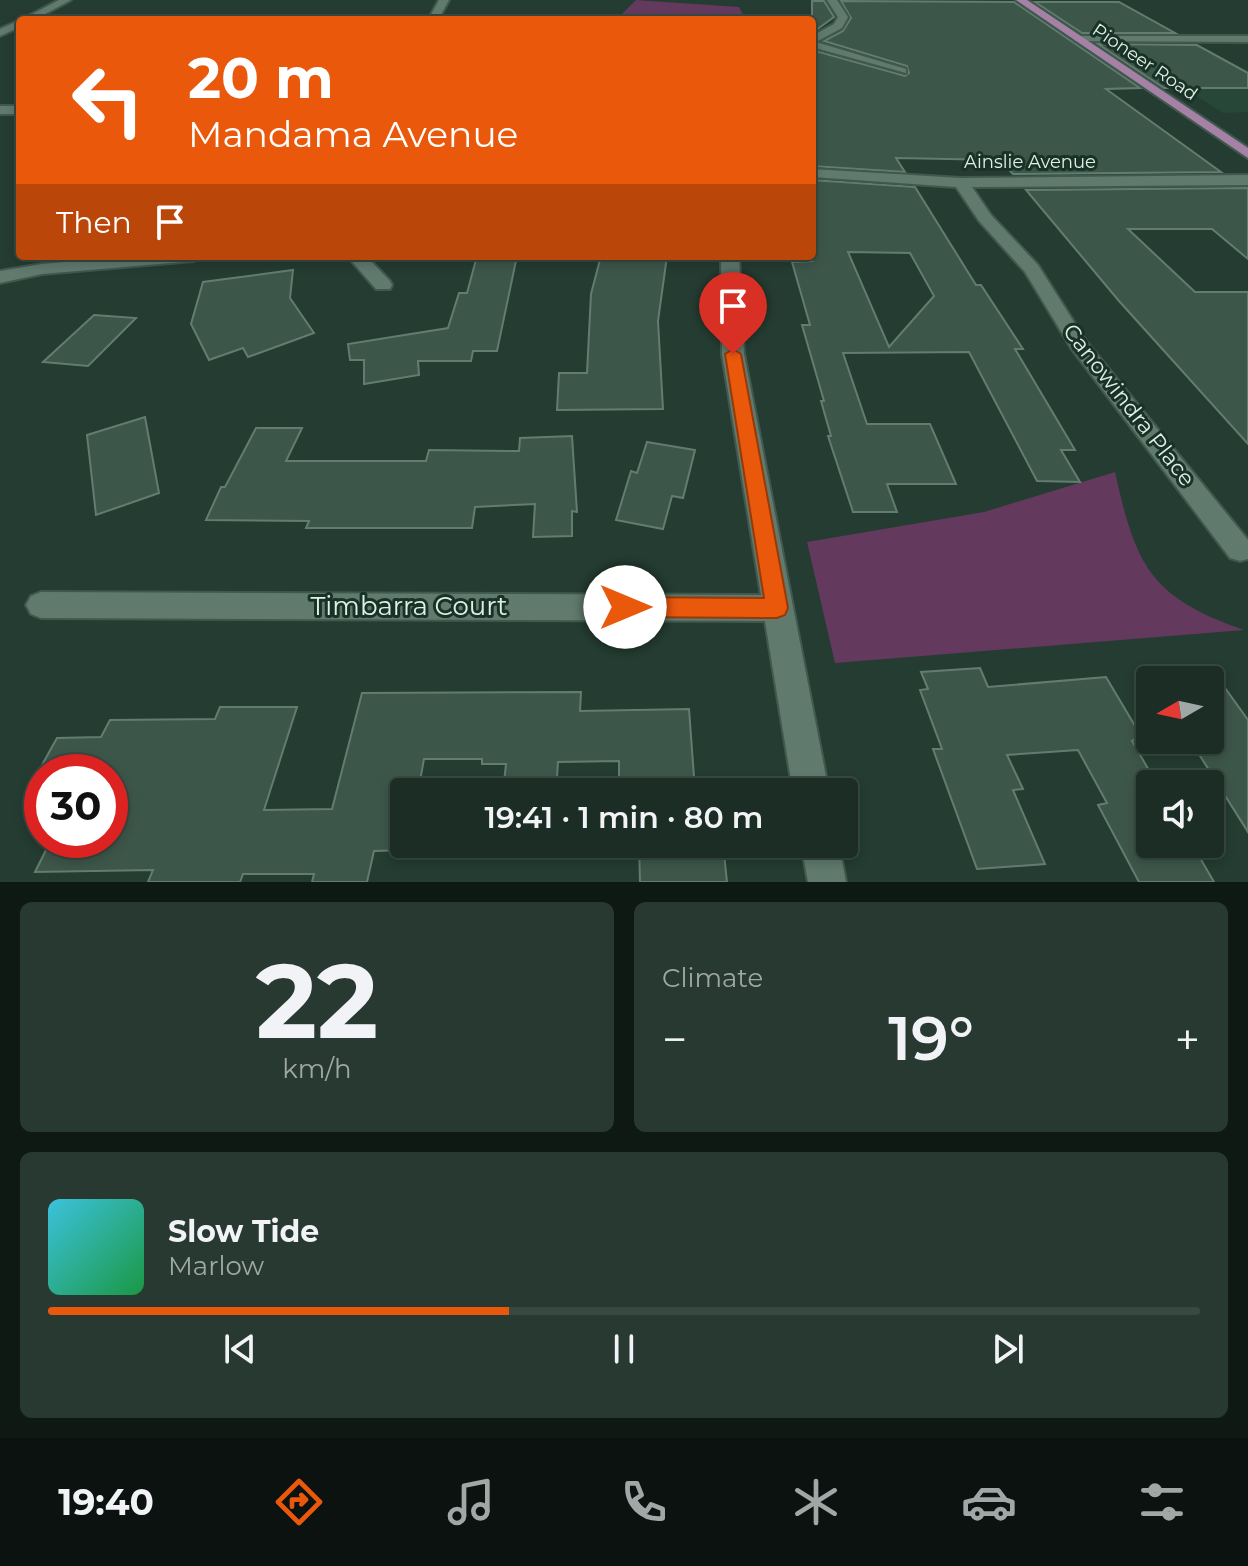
<!DOCTYPE html>
<html lang="en">
<head>
<meta charset="utf-8">
<style>
	body { margin:0; font-family:Montserrat,sans-serif; background:#283932; color:#f1f3f6; height:100vh; display:flex; flex-direction:column; font-size:30px; white-space:nowrap }
	* { box-sizing:border-box; margin:0 }
	p { font-size:26px; color:#a0a8a7 }
	.icon { flex:none; width:44px; height:44px; fill:none; stroke:currentColor; stroke-width:2; stroke-linecap:round; stroke-linejoin:round }
	.map { position:relative; height:882px; overflow:hidden }
	.panel { display:flex; flex-direction:column; gap:20px; padding:20px; background:#0f1914; flex:1 }
	.panel>* { flex:none }
	.guide { position:absolute; left:16px; top:16px; width:800px; height:244px; border-radius:8px; box-shadow:0 4px 12px #0003,0 0 0 2px #394942; background:#ea580c; color:#fff; overflow:hidden }
	.needle { width:52px; rotate:261deg }
	.fabs { position:absolute; left:1136px; top:666px; display:grid; gap:16px }
	.fabs a { display:grid; place-items:center; width:88px; height:88px; border-radius:8px; background:#1b2d25; box-shadow:0 4px 12px #0003,0 0 0 2px #394942; font-size:40px }
	.speed { position:absolute; left:24px; top:754px; display:flex; gap:16px; font-size:40px; font-weight:700; text-align:center }
	.speed>* { display:grid; place-content:center; width:104px; height:104px; border-radius:50%; background:#1b2d25; box-shadow:0 4px 12px #0003,0 0 0 2px #394942; line-height:1 }
	.speed .limit { border:12px solid #d22; background:#fff; color:#111 }
	.pin { position:absolute; display:grid; place-items:center; width:68px; height:68px; color:#fff; margin:-82px -34px; border-radius:50% 50% 50% 0; rotate:-45deg; box-shadow:0 0 8px #0007 }
	.pin .icon { rotate:45deg }
	.me { position:absolute; width:88px; margin:-44px; rotate:90deg; stroke-linejoin:round; filter:drop-shadow(0 0 6px #0008) }
	.turn { display:flex; align-items:center; gap:28px; height:168px; padding:0 40px; font-size:36px }
	.turn .icon { width:104px; height:104px; stroke-width:2.5 }
	.turn b { display:block; font-size:56px; line-height:68px }
	.then { display:flex; align-items:center; height:76px; padding:0 40px; background:#0003; gap:16px; font-size:30px }
	.big { font-size:60px; font-weight:600; line-height:1.1 }
	.panel .tile { flex:1; display:flex; flex-direction:column; justify-content:center; gap:12px; min-width:0; padding:0 28px; border-radius:12px; background:#283932 }
	.panel .dial { align-items:center; gap:0 }
	.dial b { font-size:104px; line-height:1 }
	.song { display:flex; align-items:center; gap:24px }
	.cover { width:96px; height:96px; border-radius:12px; background:linear-gradient(135deg,hsl(190 70% 55%),hsl(140 70% 35%)) }
	.played { height:8px; border-radius:4px; background:linear-gradient(90deg,#ea580c 40%,#394942 40%) }
	.keys { display:flex; justify-content:space-around; direction:ltr }
	.heat { display:flex; justify-content:space-between; align-items:center; font-size:44px; direction:ltr }
	.panel .tiles { flex:1; display:grid; gap:20px; grid-template-columns:1fr 1fr }
	.tile:last-child { grid-column:span 2 }
	.trip { position:absolute; left:390px; top:778px; width:468px; height:80px; border-radius:8px; background:#1b2d25; box-shadow:0 4px 12px #0003,0 0 0 2px #394942; font-weight:600; line-height:80px; text-align:center }
	.menu { display:flex; height:128px; justify-content:space-around; align-items:center; background:#0b120f; color:#a0a8a7 }
	.menu .icon { width:56px; height:56px }
	.menu .active { color:#ea580c }
	.menu b { font-size:36px; color:#f1f3f6 }
	.map>svg:first-child { display:block }
	.built { fill:#274739 }
	.green { fill:#633a5e }
	.building { fill:#3d564a; stroke:#627d70; stroke-width:2; fill-rule:evenodd }
	.lines { fill:none; stroke-linecap:round; stroke-linejoin:round }
	.minor-casing { stroke:#41584e; stroke-width:4 }
	.major-casing { stroke:#41584e; stroke-width:4 }
	.minor { fill:#607a6e; fill-rule:evenodd }
	.major { fill:#a582a5; fill-rule:evenodd }
	.route { fill:#ea580c; stroke:#983908; stroke-width:2 }
	.labels { text-anchor:middle; dominant-baseline:central; stroke-width:6; stroke-linejoin:round; paint-order:stroke }
	.far-street-label { font-size:18px; fill:#dfeee6; stroke:#193227 }
	.street-label { font-size:22px; fill:#dfeee6; stroke:#193227 }
	.near-street-label { font-size:26px; fill:#dfeee6; stroke:#193227 }
</style>
</head>
<body>
<div class="map">
<svg width="1248" height="882" viewBox="0 0 1248 882">
	<rect width="100%" height="100%" fill="#243c31"/>
	<path class="built" d="M1117,45L1248,74V112L1223,113Z"/>
	<g class="green">
		<path d="M636,0L739,7L743,15L783,20H663L620,16Z"/>
		<path d="M1115,472C1136,566 1150,597 1244,630L835,663L807,542L984,512Z"/>
	</g>
	<g class="building">
		<path d="M812,1H824L834,17L812,33Z"/>
		<path d="M841,1L1014,2L1140,88L1106,89L1221,172L1013,174L1000,160L896,158L905,172L812,166L817,111L812,110V50L905,76L909,73L907,66L824,41L843,31L851,18Z"/>
		<path d="M1035,2H1119L1175,33H1082Z"/>
		<path d="M1098,44L1197,45L1248,73V88H1164Z"/>
		<path d="M812,180L915,187L976,285H981L1023,349H1015L1075,450H1061L1080,482L1037,481L969,352L843,353L867,424H930L956,484H887L897,512H853L828,436H831L821,401H824L802,325H810L792,262L812,261ZM848,252L910,253L934,296L889,347Z"/>
		<path d="M1248,188V259L1212,229H1128L1195,292H1248V444L1119,301L1026,190Z"/>
		<path d="M477,256H517L497,351H473L471,361H418L419,375L364,384V360H350L348,344L448,328L459,293H467Z"/>
		<path d="M601,256H667L658,321L663,409L557,410L559,373H587L591,294Z"/>
		<path d="M293,270L290,298L314,333L248,357L243,348L209,360L191,324L203,282Z"/>
		<path d="M94,315L136,318L88,366L43,362Z"/>
		<path d="M145,417L159,493L96,515L87,435Z"/>
		<path d="M256,428H302L286,461H426L429,450L519,451L520,438L572,436L577,512L572,511V536L533,537L535,504L475,507L472,528H306L309,521L206,520L221,487H225Z"/>
		<path d="M647,442L695,450L683,498L672,496L663,529L616,520L631,471L637,473Z"/>
		<path d="M1210,667L1248,720V832L1190,740H1210Z"/>
		<path d="M980,668L988,687L1106,677L1141,736L1132,741L1150,772V844H1192L1214,882H1139L1098,805L1107,803L1078,750L1007,755L1023,789L1013,790L1045,864L977,869L933,749H942L920,690L928,689L921,672Z"/>
		<path d="M581,692L580,711L689,709L694,777H716L717,792H619V761L558,762L556,792H503L506,764H482V759H424L418,792H404V844H409L408,850L374,851L367,882H312L314,874H243L240,882H148L153,870L35,872L51,840H110V772H38L57,738L101,737L110,720L215,719L220,707H297L264,810L332,809L362,693Z"/>
		<path d="M639,844H723L727,882H640Z"/>
	</g>
	<g class="lines">
		<defs>
			<g id="minor">
				<path d="M59,0H71L34,20H21Z"/>
				<path d="M439,0H449L438,20H428Z"/>
				<path d="M827,0H837L848,17L842,28L816,42L906,69V73L812,47V36L834,24L838,17Z"/>
				<path d="M20,20V27L0,36V29Z"/>
				<path d="M1079,36H1248V42L1075,41L1074,39Z"/>
				<rect x="0" y="106" width="20" height="8"/>
				<path d="M812,169L961,178L1248,175V185L972,187L991,215L1038,265L1086,341L1248,540V559L1240,561L1230,558L1071,348L1025,272L979,221L956,187L812,177Z"/>
				<path d="M131,256H203L194,261L42,274L0,283V271L42,264Z"/>
				<path d="M347,256H366L390,281L392,285L390,289H376Z"/>
				<path d="M721,256H739L744,354L829,792H793L765,621L41,618L31,614L26,605L31,596L41,592L761,595L722,354Z"/>
				<path d="M801,844H839L846,882H808Z"/>
			</g>
			<path id="major" d="M1016,0H1027L1248,148V158Z"/>
		</defs>
		<use href="#minor" class="minor-casing"/>
		<use href="#major" class="major-casing"/>
		<use href="#minor" class="minor"/>
		<use href="#major" class="major"/>
	</g>
	<path class="route" d="M733,349L741,354L788,608L785,615L777,618L625,617L617,614L614,607L617,600L625,597L764,598L725,354Z"/>
	<g class="labels">
		<g class="far-street-label">
			<text transform="translate(1145 62) rotate(34)">Pioneer Road</text>
			<text x="1030" y="162">Ainslie Avenue</text>
		</g>
		<g class="street-label">
			<text transform="translate(1129 405) rotate(52)">Canowindra Place</text>
		</g>
		<g class="near-street-label">
			<text x="409" y="606">Timbarra Court</text>
		</g>
	</g>
</svg>
<div class="fabs">
<a><svg class="needle" viewBox="-14 -14 28 28"><path d="M0-13l5 13h-10z" fill="#e53935"/><path d="M0 13l5-13h-10z" fill="#a0a8a7"/></svg></a>
<a><svg class="icon" aria-label="sound" viewBox="0 0 24 24"><path d="M4 9h4l5-4v14l-5-4H4zM17 9q2 3 0 6"/></svg></a>
</div>
<div class="speed"><div class="limit">30</div></div>
<div class="pin" style="left:733px;top:354px;background:#d93025"><svg class="icon" aria-label="arrive" viewBox="0 0 24 24"><path d="M6 21V4h12l-3 4 3 4H6"/></svg></div>
<svg class="me" style="left:625px;top:607px" viewBox="-20 -20 40 40"><circle r="19" fill="#fff"/><path d="M0-13L10 11 0 6-10 11z" fill="#ea580c"/></svg>
<div class="trip">19:41 · 1 min · 80 m</div>
<div class="guide">
<div class="turn"><svg class="icon" aria-label="left" viewBox="0 0 24 24"><path d="M17 20v-9H6M10 6l-5 5 5 5"/></svg><div><b>20 m</b>Mandama Avenue</div></div>
<div class="then">Then<svg class="icon" aria-label="arrive" viewBox="0 0 24 24"><path d="M6 21V4h12l-3 4 3 4H6"/></svg></div>
</div>
</div>
<section class="panel">
<div class="tiles">
<div class="tile dial"><b>22</b><p>km/h</p></div>
<div class="tile"><p>Climate</p>
<div class="heat"><a>−</a><b class="big">19°</b><a>+</a></div>
</div>
<div class="tile">
<div class="song"><i class="cover"></i><div><b>Slow Tide</b><p>Marlow</p></div></div>
<div class="played"></div>
<div class="keys"><svg class="icon" aria-label="previous" viewBox="0 0 24 24"><path d="M18 5L8 12l10 7zM5 5v14"/></svg><svg class="icon" aria-label="pause" viewBox="0 0 24 24"><path d="M8 5v14M16 5v14"/></svg><svg class="icon" aria-label="next" viewBox="0 0 24 24"><path d="M6 5l10 7-10 7zM19 5v14"/></svg></div>
</div>
</div>
</section>
<nav class="menu">
<b>19:40</b>
<svg class="icon active" aria-label="directions" viewBox="0 0 24 24"><path d="M12 3l9 9-9 9-9-9zM9 14v-3h6M13 9l2 2-2 2"/></svg>
<svg class="icon" aria-label="music" viewBox="0 0 24 24"><path d="M9 18V5l10-2v13"/><circle cx="6" cy="18" r="3"/><circle cx="16" cy="16" r="3"/></svg>
<svg class="icon" aria-label="phone" viewBox="0 0 24 24"><path d="M5 4h4l2 5-3 2q2 4 5 5l2-3 5 2v4C11 20 4 13 5 4z"/></svg>
<svg class="icon" aria-label="climate" viewBox="0 0 24 24"><path d="M12 3v18M4 7l16 10M4 17L20 7"/></svg>
<svg class="icon" aria-label="car" viewBox="0 0 24 24"><path d="M5 17H2v-5l4-1 3-4h7l3 4 3 1v5h-3M9 17h6M6 11h13"/><circle cx="7" cy="17" r="2"/><circle cx="17" cy="17" r="2"/></svg>
<svg class="icon" aria-label="filters" viewBox="0 0 24 24"><path d="M4 7h16M4 17h16"/><circle cx="9" cy="7" r="2"/><circle cx="15" cy="17" r="2"/></svg>
</nav>
</body>
</html>
